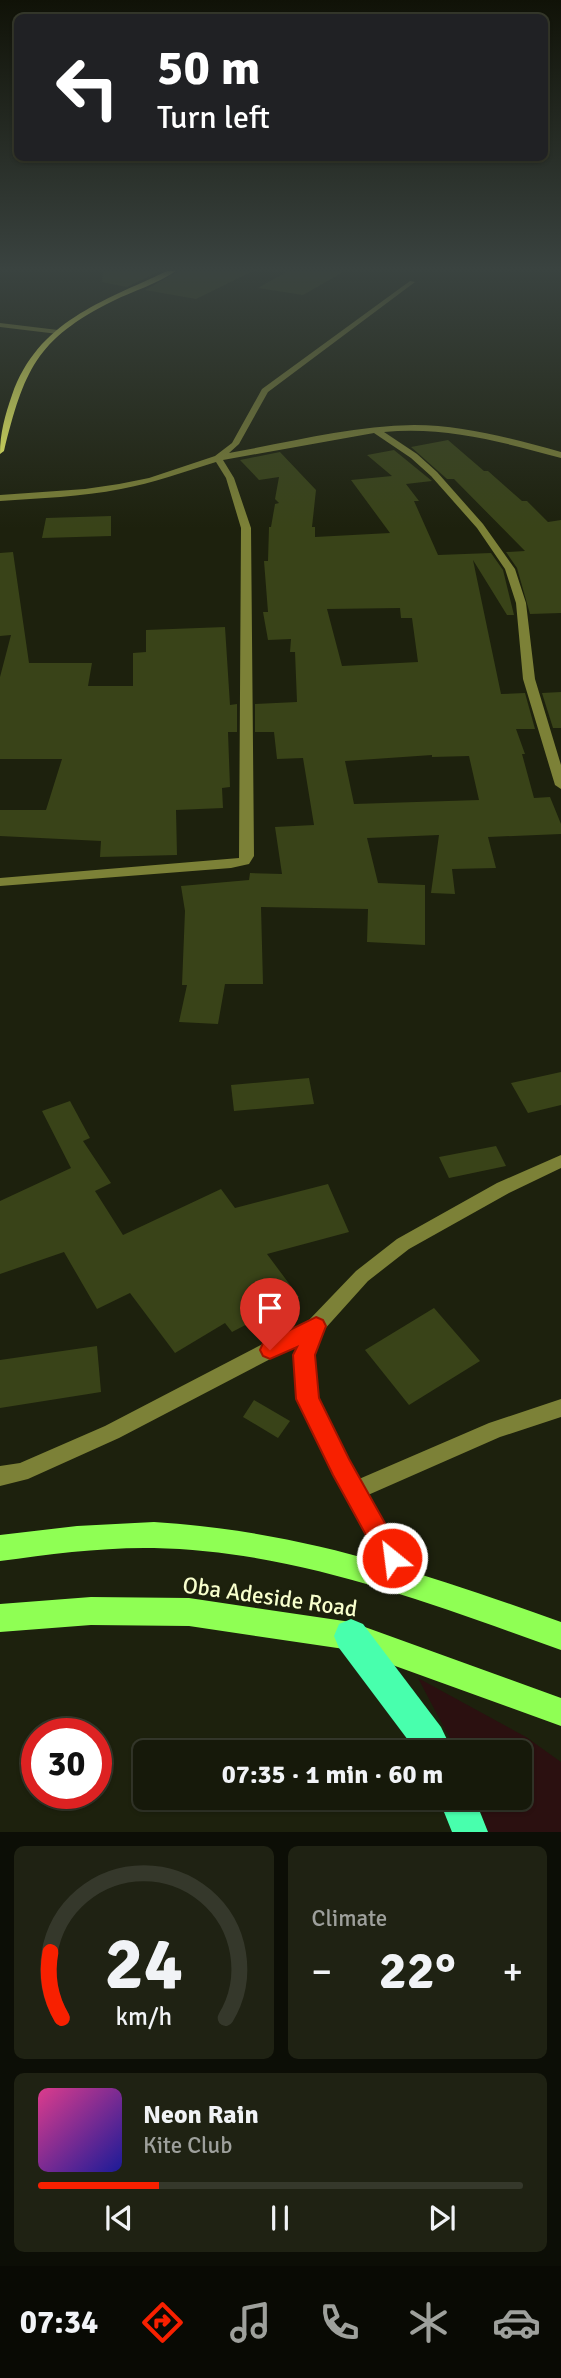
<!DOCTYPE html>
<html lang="en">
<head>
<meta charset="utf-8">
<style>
	body { margin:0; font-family:Signika,sans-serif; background:#1f2213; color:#f1f3f6; height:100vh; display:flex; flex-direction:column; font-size:26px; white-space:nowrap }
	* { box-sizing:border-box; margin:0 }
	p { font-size:23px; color:#9ea09c }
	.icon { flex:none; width:38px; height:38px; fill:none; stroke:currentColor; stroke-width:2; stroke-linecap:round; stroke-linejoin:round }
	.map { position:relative; height:1832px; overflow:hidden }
	.panel { display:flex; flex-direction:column; gap:14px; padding:14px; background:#0c0e06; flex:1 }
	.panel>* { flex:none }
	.guide { position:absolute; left:14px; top:14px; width:534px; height:147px; border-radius:10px; box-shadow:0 2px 5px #0004,0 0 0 2px #35382b; background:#202124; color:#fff; overflow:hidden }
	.speed { position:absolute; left:21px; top:1718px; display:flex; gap:14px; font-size:35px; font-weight:700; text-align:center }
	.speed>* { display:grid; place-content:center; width:91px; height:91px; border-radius:50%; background:#16190a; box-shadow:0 2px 5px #0004,0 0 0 2px #35382b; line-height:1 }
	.speed .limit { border:10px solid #d22; background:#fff; color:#111 }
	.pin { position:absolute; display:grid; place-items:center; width:60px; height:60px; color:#fff; margin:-72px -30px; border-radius:50% 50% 50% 0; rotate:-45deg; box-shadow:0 0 7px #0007 }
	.pin .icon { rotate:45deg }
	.me { position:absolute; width:77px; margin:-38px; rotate:331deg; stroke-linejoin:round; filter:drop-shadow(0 0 5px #0008) }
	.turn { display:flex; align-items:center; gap:24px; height:147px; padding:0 28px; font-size:32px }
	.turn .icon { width:91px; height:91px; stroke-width:2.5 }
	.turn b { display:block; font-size:49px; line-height:60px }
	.big { font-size:52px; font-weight:700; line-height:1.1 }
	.panel .tile { flex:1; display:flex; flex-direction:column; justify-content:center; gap:10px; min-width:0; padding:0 24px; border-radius:10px; background:#1f2213 }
	.panel .dial { align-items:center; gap:0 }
	.dial svg { height:182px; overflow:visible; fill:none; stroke:#35382b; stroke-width:7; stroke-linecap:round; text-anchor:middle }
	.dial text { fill:#f1f3f6; stroke:none }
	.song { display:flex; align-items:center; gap:21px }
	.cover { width:84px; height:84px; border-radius:10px; background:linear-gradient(135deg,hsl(330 70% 55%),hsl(240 70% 35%)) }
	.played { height:7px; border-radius:4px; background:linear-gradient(90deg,#f82000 25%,#35382b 25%) }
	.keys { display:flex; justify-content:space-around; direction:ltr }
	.heat { display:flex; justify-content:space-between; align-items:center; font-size:38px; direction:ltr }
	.panel .tiles { flex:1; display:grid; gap:14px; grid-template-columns:1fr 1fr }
	.tile:last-child { grid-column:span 2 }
	.trip { position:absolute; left:133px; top:1740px; width:399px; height:70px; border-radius:10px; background:#16190a; box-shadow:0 2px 5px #0004,0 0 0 2px #35382b; font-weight:700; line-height:70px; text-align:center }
	.tabs { display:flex; height:112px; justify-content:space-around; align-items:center; background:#090a04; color:#9ea09c }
	.tabs .icon { width:49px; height:49px }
	.tabs .on { color:#f82000 }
	.tabs b { font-size:32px; color:#f1f3f6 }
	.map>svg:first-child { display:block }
	.green { fill:#2b1010 }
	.building { fill:#394318; fill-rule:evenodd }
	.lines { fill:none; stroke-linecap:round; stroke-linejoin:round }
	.street { fill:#7c8137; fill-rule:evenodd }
	.secondary { fill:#f7ff64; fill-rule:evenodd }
	.primary { fill:#8fff54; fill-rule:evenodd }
	.highway { fill:#48ffad; fill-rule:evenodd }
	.route { fill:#f82000; stroke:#a11500; stroke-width:2 }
	.labels { text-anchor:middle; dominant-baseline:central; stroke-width:5; stroke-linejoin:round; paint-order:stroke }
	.near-street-label { font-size:23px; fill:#f8ffcd; stroke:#1d210d }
</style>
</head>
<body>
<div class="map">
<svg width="561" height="1832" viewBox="0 0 561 1832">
	<rect width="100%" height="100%" fill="#1d210d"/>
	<path class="green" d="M418,1678L526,1737L561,1762V1832H488L476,1797H520V1752H457Z"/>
	<g class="building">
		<path d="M103,271H160L127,287L102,282Z"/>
		<path d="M179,271H253L196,299L145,290Z"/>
		<path d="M288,271H345L303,295L258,288Z"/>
		<path d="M448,440L484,471H488L522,501H527L548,522L561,520V613L530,614L517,568L506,552L525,551L454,479H447L411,447Z"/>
		<path d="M394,450L432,481L406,484L419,501H414L438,555L491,553L503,570L514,615H507L473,560L501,694L525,693L535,729H516L525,754H522L534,798L550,797L561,824V834L488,837L496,868L452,869L455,894L431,893L439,835L367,838L378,883L425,885V945L367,942L368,909L261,907L263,984H225L218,1024L179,1022L187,985H182L185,911L181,886L249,880L250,873L282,874L275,827L314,825L303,758L277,759L274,732H255V704L297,702L295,652H290L291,639L268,640L263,612H268L264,561H268L269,527H271L275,504L279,503L275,499L279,477L259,480L240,460L280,452L316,490L312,527H315V537L390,533L351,480L392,476L367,455ZM400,608L401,618H412L418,662L342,666L327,609ZM432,755V757L469,756L479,800L354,804L345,761Z"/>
		<path d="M111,516V536L42,538L46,518Z"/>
		<path d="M13,552L29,663H92L88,686H133V653L146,652V630L225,627L230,705L237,704V732H228L230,787L222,788L223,808L176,810L177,855L100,857L101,841L0,836V810H46L62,759H0V677L11,635L0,636V553Z"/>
		<path d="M561,692V728H553L542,693Z"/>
		<path d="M561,1072V1105L528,1113L511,1083Z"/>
		<path d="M309,1078L314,1104L234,1111L231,1085Z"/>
		<path d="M70,1101L90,1138L83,1141L111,1183L95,1191L123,1235L221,1189L235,1208L328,1184L349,1232L267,1254L299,1297L232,1332L225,1323L175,1353L130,1293L97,1309L64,1252L0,1274V1201L71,1168L42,1111Z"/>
		<path d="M496,1146L506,1166L449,1178L439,1157Z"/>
		<path d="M434,1308L480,1361L409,1405L365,1350Z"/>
		<path d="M97,1346L101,1392L0,1408V1360Z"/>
		<path d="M254,1400L290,1421L278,1438L243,1417Z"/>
	</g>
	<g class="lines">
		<g class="street">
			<path d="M410,281L415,282L268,392L239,444L229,453C290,442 352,426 414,425C464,425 513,439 561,452V458C502,442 445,426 384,432L417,454L437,472L483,524L515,569L526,603L535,679L561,765V789L555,785L523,679L516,603L505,569L477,528L431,476L411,458L374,433L223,460L234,478L251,528L254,856L249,864L231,868L0,886V878L239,858L241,528L226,478L216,462C184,472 153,483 121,489C81,497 40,498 0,501V495L85,489L119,484L149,478L215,456L232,443L262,389Z"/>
			<path d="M0,323L58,330L62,332L58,334L0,327Z"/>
			<path d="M561,1155V1168L509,1193L409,1249L368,1281L323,1331L314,1355L317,1398L359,1479L489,1423L561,1399V1417L500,1437L368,1495L412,1572L415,1580L412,1588L404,1591L396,1588L334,1474L300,1405L297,1399L294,1355L299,1344L119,1438L28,1479L0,1486V1466L20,1463L105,1426L309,1320L356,1271L397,1239L497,1183Z"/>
		</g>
		<path class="secondary" d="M167,271H176C157,284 133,291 113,301C36,339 24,371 4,451L0,454C0,433 5,415 12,395C38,321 102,302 167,271Z"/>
		<g class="primary">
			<path d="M154,1522C302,1531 423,1573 561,1622V1650C429,1603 296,1551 154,1548C103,1547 51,1554 0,1561V1535L77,1526Z"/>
			<path d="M91,1597L189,1598L351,1622L561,1698V1726L351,1650L189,1626L91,1625L0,1632V1604Z"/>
		</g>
		<g class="highway">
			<path d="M351,1619L363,1624L441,1727L453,1752H417L339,1648L334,1636L339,1624Z"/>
			<path d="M438,1797H474L488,1832H452Z"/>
		</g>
	</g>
	<linearGradient id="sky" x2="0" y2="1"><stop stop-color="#101207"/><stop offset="0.51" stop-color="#3a4340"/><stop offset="1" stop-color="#3a4340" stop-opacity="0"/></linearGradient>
	<rect width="561" height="528" fill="url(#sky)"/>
	<path class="route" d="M316,1317L323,1320L326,1326L315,1355L319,1398L349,1459L400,1550L404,1558L400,1566L392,1570L383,1566L333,1475L296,1399L293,1355L297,1347L270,1359L263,1356L260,1350L263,1343Z"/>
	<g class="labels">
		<g class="near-street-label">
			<text transform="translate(270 1597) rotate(8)">Oba Adeside Road</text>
		</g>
	</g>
</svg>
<div class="speed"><div class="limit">30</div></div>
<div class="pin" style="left:270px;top:1350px;background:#d93025"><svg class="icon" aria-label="arrive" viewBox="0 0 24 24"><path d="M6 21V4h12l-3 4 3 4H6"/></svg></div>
<svg class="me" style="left:392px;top:1558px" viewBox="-20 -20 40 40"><circle r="17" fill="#f82000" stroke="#fff" stroke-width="3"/><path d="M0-11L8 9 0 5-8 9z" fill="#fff"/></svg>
<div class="trip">07:35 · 1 min · 60 m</div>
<div class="guide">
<div class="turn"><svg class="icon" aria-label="left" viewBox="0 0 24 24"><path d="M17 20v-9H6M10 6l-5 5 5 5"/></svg><div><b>50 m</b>Turn left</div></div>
</div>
</div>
<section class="panel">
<div class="tiles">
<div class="tile dial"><svg viewBox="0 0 100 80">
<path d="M14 69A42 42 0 1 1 86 69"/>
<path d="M14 69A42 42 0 0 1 9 40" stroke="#f82000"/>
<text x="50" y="56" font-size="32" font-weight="700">24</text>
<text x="50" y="72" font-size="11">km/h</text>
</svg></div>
<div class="tile"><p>Climate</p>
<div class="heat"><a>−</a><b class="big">22°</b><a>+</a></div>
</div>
<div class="tile">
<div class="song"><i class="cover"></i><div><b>Neon Rain</b><p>Kite Club</p></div></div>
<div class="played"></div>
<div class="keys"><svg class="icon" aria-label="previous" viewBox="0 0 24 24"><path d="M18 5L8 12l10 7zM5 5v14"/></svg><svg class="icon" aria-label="pause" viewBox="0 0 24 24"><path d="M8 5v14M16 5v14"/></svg><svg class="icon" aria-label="next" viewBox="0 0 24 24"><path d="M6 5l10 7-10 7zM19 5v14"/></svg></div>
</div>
</div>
</section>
<nav class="tabs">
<b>07:34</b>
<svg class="icon on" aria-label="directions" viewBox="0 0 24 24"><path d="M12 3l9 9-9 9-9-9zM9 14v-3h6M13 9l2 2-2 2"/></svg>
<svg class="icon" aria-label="music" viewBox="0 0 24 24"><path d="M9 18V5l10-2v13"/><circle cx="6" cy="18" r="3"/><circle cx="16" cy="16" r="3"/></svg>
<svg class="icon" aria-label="phone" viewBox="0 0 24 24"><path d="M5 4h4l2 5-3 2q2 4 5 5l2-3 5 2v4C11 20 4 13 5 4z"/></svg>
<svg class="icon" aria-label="climate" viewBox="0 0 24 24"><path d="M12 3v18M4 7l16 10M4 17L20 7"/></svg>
<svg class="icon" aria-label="car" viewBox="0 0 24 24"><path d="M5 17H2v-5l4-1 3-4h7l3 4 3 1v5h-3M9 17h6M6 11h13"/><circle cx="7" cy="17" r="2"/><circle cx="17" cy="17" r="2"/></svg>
</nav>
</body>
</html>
